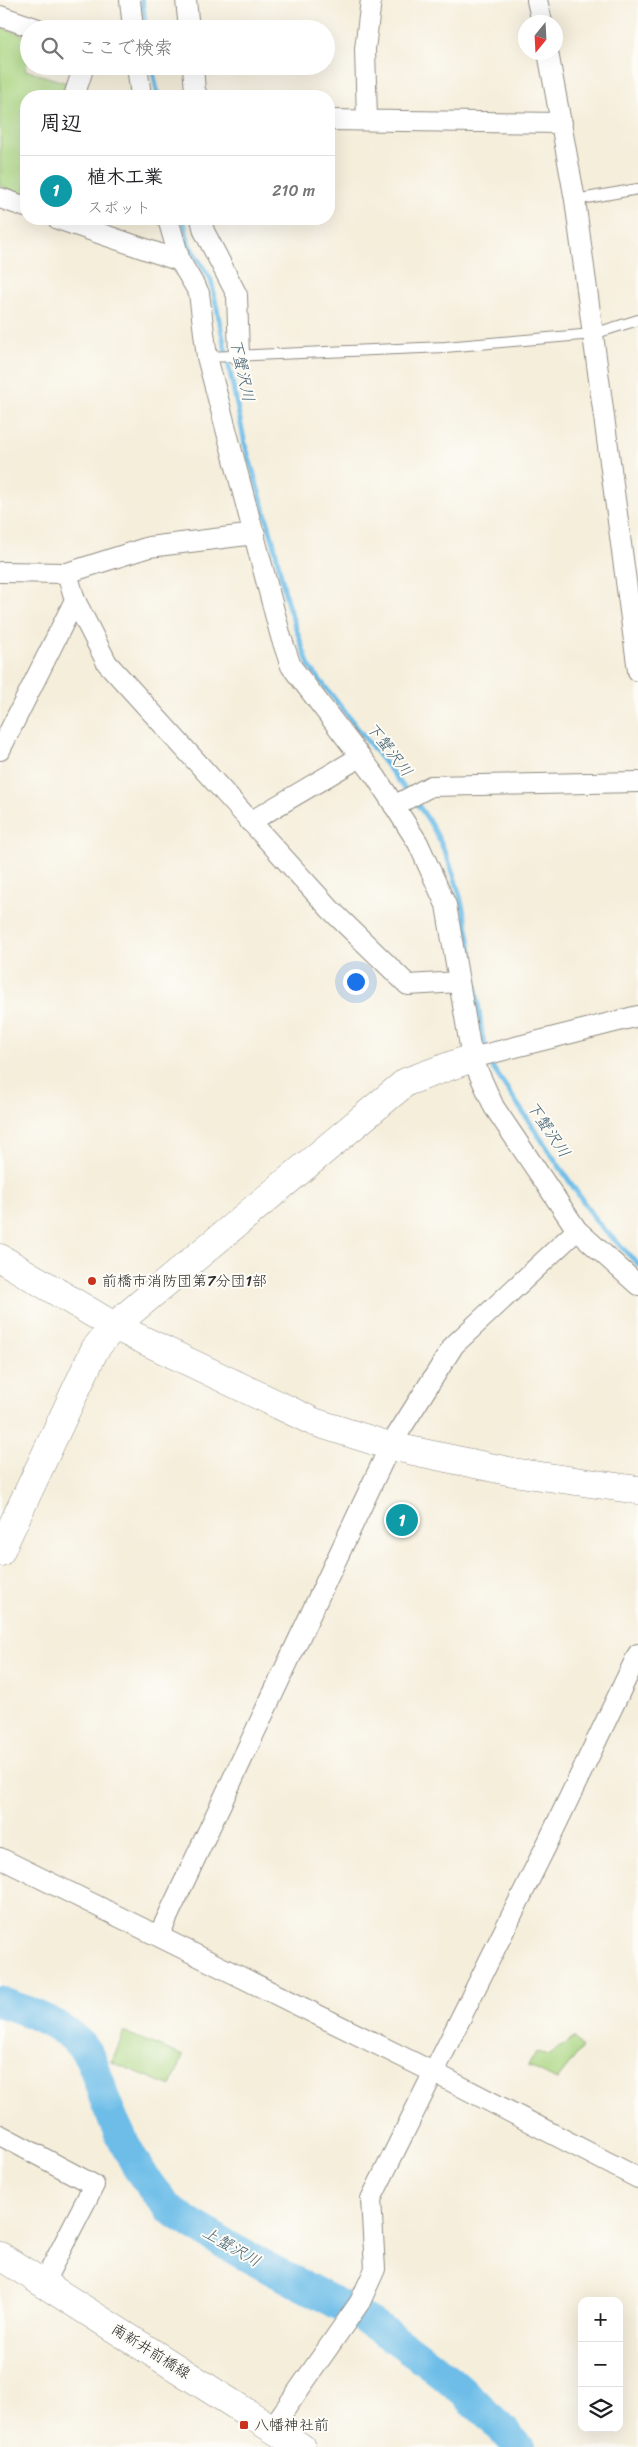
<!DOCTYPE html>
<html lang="ja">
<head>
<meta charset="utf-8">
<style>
  :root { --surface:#fff; --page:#f2f2f2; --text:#202124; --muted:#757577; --line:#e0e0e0; --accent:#2563eb }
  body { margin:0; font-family:Sriracha,"Klee One",sans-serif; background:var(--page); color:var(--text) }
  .controls { position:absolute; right:15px; bottom:15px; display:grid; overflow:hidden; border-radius:10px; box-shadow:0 5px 20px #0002 }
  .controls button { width:45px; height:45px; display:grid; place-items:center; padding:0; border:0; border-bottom:1px solid var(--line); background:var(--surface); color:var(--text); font:25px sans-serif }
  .compass { position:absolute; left:518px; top:15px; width:45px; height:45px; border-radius:50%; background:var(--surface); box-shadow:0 5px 20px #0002; rotate:198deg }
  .you { position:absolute; left:355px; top:981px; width:18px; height:18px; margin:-12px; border:4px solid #fff; border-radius:50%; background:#1a73e8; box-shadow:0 0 0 8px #1a73e833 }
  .badge { display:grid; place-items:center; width:32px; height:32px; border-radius:50%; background:var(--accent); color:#fff; font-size:16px; font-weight:700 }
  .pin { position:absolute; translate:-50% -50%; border:2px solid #fff; box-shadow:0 1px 5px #0006 }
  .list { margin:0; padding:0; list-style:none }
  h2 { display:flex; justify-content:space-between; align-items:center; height:65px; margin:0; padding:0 20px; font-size:21px }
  h2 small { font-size:16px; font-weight:400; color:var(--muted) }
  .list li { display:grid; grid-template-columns:32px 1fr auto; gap:15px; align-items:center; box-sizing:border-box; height:70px; padding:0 20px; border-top:1px solid var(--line) }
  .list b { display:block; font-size:19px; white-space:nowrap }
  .list p { margin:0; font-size:16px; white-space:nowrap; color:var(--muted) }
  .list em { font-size:16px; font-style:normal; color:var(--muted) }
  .icon { flex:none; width:28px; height:28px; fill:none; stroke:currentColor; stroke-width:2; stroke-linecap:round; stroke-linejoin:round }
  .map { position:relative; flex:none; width:638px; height:2447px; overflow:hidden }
  .search { position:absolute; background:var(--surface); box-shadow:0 5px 20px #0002; left:20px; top:20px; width:315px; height:55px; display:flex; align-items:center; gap:12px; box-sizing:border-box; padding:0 18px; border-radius:28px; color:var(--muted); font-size:19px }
  .panel { position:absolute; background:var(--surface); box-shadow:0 5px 20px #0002; left:20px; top:90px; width:315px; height:135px; border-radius:20px }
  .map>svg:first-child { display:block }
  .green { fill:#aad682; stroke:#6a8056 }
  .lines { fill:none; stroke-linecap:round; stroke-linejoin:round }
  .stream { stroke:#6dbde8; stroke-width:5 }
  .river { stroke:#6dbde8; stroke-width:31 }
  .lane-casing { stroke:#908c83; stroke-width:12 }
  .street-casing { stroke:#908c83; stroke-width:22 }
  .secondary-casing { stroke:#908c83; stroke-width:29 }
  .lane { stroke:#fff; stroke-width:10 }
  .street { stroke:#fff; stroke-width:20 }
  .secondary { stroke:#fff; stroke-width:28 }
  .poi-dot { fill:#c8321e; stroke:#fdfcf7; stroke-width:2 }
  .labels { text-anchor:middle; stroke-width:4; stroke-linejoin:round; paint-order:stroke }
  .poi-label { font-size:15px; fill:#2b2b2b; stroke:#fdfcf7; text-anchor:start }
  .street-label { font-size:15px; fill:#2b2b2b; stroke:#fdfcf7 }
  .water-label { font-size:16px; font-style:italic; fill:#425e6d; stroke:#fdfcf7 }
</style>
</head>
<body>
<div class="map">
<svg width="638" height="2447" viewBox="0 0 638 2447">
  <rect width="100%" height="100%" fill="#fdfcf7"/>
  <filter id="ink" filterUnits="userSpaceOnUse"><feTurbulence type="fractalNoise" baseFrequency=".02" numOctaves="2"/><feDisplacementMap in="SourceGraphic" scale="10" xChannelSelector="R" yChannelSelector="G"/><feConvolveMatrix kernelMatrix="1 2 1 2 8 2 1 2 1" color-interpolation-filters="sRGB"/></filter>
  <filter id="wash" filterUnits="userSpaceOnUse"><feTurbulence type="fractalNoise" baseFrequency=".0096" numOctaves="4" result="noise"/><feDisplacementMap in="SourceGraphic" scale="20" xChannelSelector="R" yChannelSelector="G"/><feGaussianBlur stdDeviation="1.12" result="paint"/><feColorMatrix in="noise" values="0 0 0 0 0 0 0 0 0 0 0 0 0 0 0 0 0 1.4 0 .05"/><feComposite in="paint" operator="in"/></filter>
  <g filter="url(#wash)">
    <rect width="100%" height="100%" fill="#f5eedb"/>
    <path class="green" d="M0,27l29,10v20l-4,13 42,13 -4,13h-37v96l-3,2 -23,-8z
      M124,2032l59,24 -12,30 -59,-24z
      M574,2037l8,11 -25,32 -29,-14 8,-14 13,3z"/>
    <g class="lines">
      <path class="stream" d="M142,0l4,29
        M152,66l6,30
        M183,219l6,26 22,35 34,164 28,96 14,62 22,64 100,128
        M414,800c53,65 57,155 68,235l5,16
        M490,1059l3,9 104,154 41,42"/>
      <path class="river" d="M0,2002c26,8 57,20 77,39 18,16 21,42 30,64 14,35 39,84 68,108 9,7 21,13 32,20 45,29 95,51 142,77 64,36 121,84 170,137"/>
    </g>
  </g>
  <g filter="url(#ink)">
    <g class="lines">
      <defs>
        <path id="lane" d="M575,200l63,-11
          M207,357l238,-10 148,-13 45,-14"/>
        <path id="street" d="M130,0l3,29
          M186,0l3,29
          M537,0l5,22
          M0,16l38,13
          M548,52l27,148 63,471
          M137,66l4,30
          M193,66l2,26 3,4
          M74,96l10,-30
          M329,120l233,3
          M367,120l-2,-71 6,-49
          M0,198l26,9
          M58,219l122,42
          M168,219l12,42 19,32 8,64 74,280 10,29 85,111 42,66 28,62 26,153 22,49 83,123 61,55
          M201,219l3,12 33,64 2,61
          M255,534l-106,13 -82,26 8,27 32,63 223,246 78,76 51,-3
          M0,572l67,1
          M0,750l75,-150
          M394,806l37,-20 207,-4
          M250,822l110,-65
          M472,1058l166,-42
          M0,1858l433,214 205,106
          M159,1935l231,-489 64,-101 123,-115
          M0,2135l94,50 -51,99
          M272,2428l88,-126 15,-33 -4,-70 175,-353 92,-192"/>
        <path id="secondary" d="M0,1258l114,68 200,96 76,24 123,26 125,18
          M0,1552l95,-203 19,-23 292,-244 66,-24
          M0,2256l301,191"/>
      </defs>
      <use href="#lane" class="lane-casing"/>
      <use href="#street" class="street-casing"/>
      <use href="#secondary" class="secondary-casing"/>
      <use href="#lane" class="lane"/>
      <use href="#street" class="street"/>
      <use href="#secondary" class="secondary"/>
    </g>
  </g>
  <g class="poi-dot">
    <circle cx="92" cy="1281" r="5"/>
    <rect x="239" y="2420" width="10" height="10" rx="2.5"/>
  </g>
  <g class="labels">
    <g class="poi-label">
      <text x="102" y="1286">前橋市消防団第7分団1部</text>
      <text x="254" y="2430">八幡神社前</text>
    </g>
    <g class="street-label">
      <text transform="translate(151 2351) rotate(32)" y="5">南新井前橋線</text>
    </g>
    <g class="water-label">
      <text transform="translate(243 370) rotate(78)" y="6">下蟹沢川</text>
      <text transform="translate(390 749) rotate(52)" y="6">下蟹沢川</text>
      <text transform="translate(549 1129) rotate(56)" y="6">下蟹沢川</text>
      <text transform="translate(232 2246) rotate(30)" y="6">上蟹沢川</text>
    </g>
  </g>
</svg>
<div class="controls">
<button>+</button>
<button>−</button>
<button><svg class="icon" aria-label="layers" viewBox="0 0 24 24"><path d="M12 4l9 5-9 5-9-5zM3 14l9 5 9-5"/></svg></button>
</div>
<svg class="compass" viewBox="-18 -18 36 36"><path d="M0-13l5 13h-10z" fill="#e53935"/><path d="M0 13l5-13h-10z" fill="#757577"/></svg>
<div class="you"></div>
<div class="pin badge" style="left:402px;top:1520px;background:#0f9aa8">1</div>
<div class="search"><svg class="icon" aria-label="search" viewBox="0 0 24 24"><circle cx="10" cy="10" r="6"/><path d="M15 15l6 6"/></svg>ここで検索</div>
<section class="panel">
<h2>周辺<small></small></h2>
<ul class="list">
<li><span class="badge" style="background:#0f9aa8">1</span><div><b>植木工業</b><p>スポット</p></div><em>210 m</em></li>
</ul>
</section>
</div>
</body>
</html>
